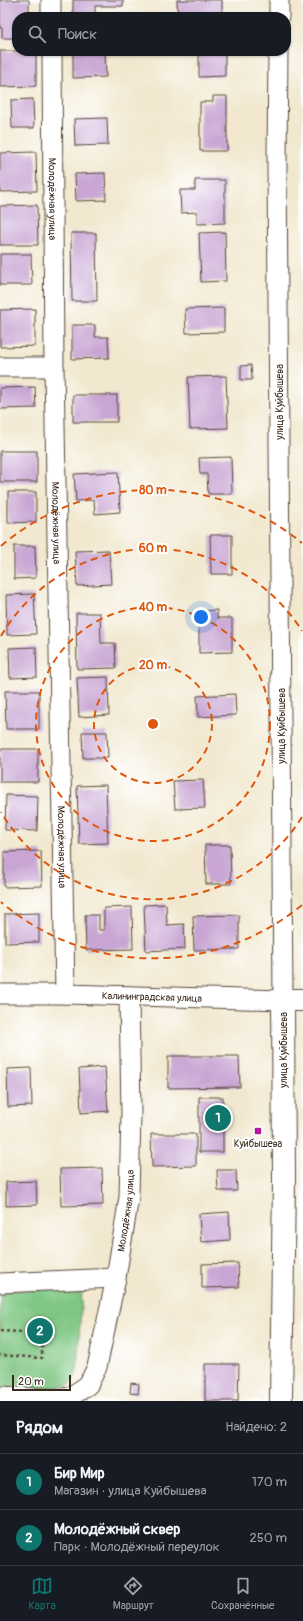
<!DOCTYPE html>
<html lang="ru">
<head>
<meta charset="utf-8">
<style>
  :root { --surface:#171b24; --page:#20242c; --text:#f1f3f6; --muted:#9ea1a6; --line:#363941; --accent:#0f766e }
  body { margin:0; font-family:Pangolin,sans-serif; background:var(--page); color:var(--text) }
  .scale { position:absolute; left:12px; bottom:10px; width:59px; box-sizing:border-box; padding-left:4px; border:2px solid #3b2a1e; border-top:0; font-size:11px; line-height:14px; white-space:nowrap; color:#3b2a1e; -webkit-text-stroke:3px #fff; paint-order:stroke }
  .you { position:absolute; left:201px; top:617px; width:14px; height:14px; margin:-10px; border:3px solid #fff; border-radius:50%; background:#1a73e8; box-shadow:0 0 0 6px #1a73e833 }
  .badge { display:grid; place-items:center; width:26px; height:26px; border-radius:50%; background:var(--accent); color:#fff; font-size:13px; font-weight:700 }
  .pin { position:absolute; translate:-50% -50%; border:2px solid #fff; box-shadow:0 1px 4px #0006 }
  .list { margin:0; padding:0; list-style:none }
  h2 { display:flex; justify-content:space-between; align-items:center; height:52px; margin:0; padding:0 16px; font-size:17px }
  h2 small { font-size:13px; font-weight:400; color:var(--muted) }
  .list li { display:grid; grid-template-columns:26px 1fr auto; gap:12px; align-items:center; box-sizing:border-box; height:56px; padding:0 16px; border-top:1px solid var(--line) }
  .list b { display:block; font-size:15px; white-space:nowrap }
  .list p { margin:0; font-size:13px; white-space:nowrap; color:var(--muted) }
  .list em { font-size:13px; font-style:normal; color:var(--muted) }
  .icon { flex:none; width:22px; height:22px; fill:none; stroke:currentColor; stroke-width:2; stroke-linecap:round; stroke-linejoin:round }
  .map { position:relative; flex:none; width:303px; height:1401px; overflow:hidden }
  .search { position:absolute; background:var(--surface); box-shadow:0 1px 3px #0004; left:12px; right:12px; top:12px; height:44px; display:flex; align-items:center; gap:10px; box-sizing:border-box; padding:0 14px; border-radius:16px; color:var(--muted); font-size:15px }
  .sheet { height:164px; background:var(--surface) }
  nav { display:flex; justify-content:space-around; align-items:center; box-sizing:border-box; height:56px; border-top:1px solid var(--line); background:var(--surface); font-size:11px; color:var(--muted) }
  nav a { display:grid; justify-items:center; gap:2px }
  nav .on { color:var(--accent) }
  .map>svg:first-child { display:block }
  .green { fill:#7ec682; stroke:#5c7850 }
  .building { fill:#c8a5d3 }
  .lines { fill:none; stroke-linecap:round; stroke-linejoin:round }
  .minor-casing { stroke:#564639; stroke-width:21 }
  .secondary-casing { stroke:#564639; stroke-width:24 }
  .path { stroke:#564639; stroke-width:2.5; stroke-dasharray:3 3; stroke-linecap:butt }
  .minor { stroke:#fff; stroke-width:19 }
  .secondary { stroke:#fff; stroke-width:22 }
  .ring { fill:none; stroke:#df570d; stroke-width:2; stroke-dasharray:7 5 }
  .poi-dot { fill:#b5179e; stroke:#fff; stroke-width:1.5 }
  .labels { text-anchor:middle; stroke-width:4; stroke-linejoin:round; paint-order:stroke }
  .street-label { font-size:10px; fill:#3b2a1e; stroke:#fff }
  .poi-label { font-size:10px; fill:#3b2a1e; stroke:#fff }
  .centre { fill:#df570d; stroke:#fff; stroke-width:2 }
  .ring-label { font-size:12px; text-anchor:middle; font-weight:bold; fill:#df570d; stroke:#fff; stroke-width:4; stroke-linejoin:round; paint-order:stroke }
</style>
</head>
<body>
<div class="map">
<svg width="303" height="1401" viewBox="0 0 303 1401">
  <rect width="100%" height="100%" fill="#fff"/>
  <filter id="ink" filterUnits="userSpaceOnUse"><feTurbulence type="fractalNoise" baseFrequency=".025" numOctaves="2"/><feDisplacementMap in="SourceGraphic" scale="8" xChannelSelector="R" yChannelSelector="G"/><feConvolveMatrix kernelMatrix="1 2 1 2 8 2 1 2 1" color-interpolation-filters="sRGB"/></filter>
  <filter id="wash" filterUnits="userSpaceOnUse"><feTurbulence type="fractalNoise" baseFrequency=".012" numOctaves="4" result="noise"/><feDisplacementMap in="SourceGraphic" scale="16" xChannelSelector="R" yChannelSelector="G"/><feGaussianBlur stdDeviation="0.9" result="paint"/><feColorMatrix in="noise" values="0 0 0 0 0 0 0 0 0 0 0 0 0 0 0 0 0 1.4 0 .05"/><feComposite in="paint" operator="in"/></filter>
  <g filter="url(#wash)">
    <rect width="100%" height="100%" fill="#f1e8cf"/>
    <path class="green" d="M80,1288l2,4 -5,79 -3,9 -7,6 -54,5 -13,-1v-99z"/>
    <g id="blocks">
      <path class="building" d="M0,0h29v17h-12v21h-15v-10h-2z
        M73,0h50v6h-28v11h-22z
        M177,0h45v17h-44z
        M0,51h36v35l-36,1z
        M73,51h32l1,26 -33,1z
        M199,51h26v25l-26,1z
        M213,96h14v55h-27v-49h13z
        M33,99l1,29h-22l-1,-28z
        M107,118l1,27 -33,1 -1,-27z
        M36,152l1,39 -37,1v-39z
        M105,173l1,27 -30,1 -1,-27z
        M195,180h30v43l-28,1v-12l-16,1 -1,-23h15z
        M37,205l1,40h-38v-39z
        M225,232l1,49 -25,1 -2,-49z
        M71,233h25l1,68h-25z
        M0,254h31l1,31h-32z
        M224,308v24l-38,1 -1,-24z
        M35,309v37l-35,1v-37z
        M72,325h23v12h13l1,21 -37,1z
        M251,365l1,15h-11v-14z
        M226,376l2,52 -38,1 -2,-52z
        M35,387l1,21 -36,1v-21z
        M73,395h44v27h-44z
        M0,451h37v31h-37z
        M231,457l1,37h-24l-1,-20h-7l-1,-16z
        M118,472l2,40 -25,2 -1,-14 -18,1 -2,-27z
        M8,492h28v30l-28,1z
        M210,535h22v39h-21z
        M14,546h21l1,32 -22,1z
        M109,550l2,34 -34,2 -2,-35z
        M34,594l2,40 -29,1 -1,-40z
        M217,610v8h15v34l-33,1v-42z
        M76,613h24l1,30h14l1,25 -39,1z
        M36,647l1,30 -27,1 -1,-30z
        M108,677l1,38 -30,2 -2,-39z
        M5,691h34v38h-33z
        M235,694l1,21 -38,2 -1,-21z
        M82,732h25l1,26h-25z
        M0,749h38v33h-38z
        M203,780l2,28 -30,1 -2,-28z
        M106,785l2,58 -29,1 -2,-58z
        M6,795l32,1 -1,35 -32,-1z
        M205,845h25l1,39h-25z
        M41,851l1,35 -38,1v-35z
        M166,904l1,21 17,-1 1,25 -39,2 -2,-46z
        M132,907l1,42 -47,1 -1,-35h14v15h5v-22z
        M39,913v29l-34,1v-29z
        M239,915v34l-45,1 -1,-34z
        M168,1056h71l1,31 -72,1z
        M105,1067l3,44 -27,2 -2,-44z
        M31,1068l1,38 -24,1 -1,-38z
        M199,1097h24v55h-24z
        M151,1134h45v32l-44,1z
        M102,1168l1,37 -42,1 -1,-37z
        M217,1170h19l1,21h-19z
        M36,1181l1,24 -31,1v-24z
        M229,1212l1,28 -29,2 -2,-28z
        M238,1263l1,24 -37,1v-24z
        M205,1364h34l-1,37h-33z
        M131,1383l8,1 -1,10 -8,-1z"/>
    </g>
  </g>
  <g filter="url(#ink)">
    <use href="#blocks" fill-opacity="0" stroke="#564639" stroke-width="1"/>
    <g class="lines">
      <defs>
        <g id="minor">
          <path d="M51,0v17"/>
          <path d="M279,17v-17"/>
          <path id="s1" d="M52,51l2,316 11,627"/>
          <path d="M0,367h54"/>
          <path id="s2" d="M0,994h65l218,6 -6,-839 1,-110"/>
          <path d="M0,1283l116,-5"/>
          <path id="s3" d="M0,1396l57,3 13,-2 18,-12 9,-18 19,-89 13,-81 2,-84 -2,-117"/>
        </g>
        <path id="secondary" d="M281,1401l3,-221 -1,-180h20"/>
      </defs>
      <use href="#minor" class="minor-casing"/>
      <use href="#secondary" class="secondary-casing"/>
      <path class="path" d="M0,1331l42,2v25l-42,-3"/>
      <use href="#minor" class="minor"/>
      <use href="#secondary" class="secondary"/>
    </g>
  </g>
  <g class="ring">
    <circle cx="153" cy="724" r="59"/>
    <circle cx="153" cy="724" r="117"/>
    <path d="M302 817A176 176 0 0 1 1 812M1 636A176 176 0 0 1 302 631"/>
    <path d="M302 905A234 234 0 0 1 1 902M1 546A234 234 0 0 1 302 543"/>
  </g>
  <rect class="poi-dot" x="254" y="1127" width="8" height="8" rx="2"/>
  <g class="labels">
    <g class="street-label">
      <text dy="4" stroke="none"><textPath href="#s1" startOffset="148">Молодёжная улица</textPath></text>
      <text transform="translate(279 402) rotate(-90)" y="4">улица Куйбышева</text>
      <text dy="4" stroke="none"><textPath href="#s1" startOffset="472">Молодёжная улица</textPath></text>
      <text transform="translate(281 726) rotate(-90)" y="4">улица Куйбышева</text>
      <text dy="4" stroke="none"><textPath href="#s1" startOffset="796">Молодёжная улица</textPath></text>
      <text dy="4" stroke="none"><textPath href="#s2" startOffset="152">Калининградская улица</textPath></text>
      <text transform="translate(283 1050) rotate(-90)" y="4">улица Куйбышева</text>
      <text dy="4" stroke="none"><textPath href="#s3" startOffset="271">Молодёжная улица</textPath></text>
    </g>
    <g class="poi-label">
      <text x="258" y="1147">Куйбышева</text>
    </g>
  </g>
  <circle cx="153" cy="724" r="6" class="centre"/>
  <g class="ring-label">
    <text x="153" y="494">80 m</text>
    <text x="153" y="552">60 m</text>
    <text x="153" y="611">40 m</text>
    <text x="153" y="669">20 m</text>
  </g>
</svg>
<div class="scale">20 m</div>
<div class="you"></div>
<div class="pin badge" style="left:218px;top:1118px">1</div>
<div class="pin badge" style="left:40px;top:1331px">2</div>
<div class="search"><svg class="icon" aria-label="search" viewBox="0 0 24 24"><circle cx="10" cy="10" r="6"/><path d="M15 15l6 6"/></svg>Поиск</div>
</div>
<section class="sheet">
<h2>Рядом<small>Найдено: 2</small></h2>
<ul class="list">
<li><span class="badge">1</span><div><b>Бир Мир</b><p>Магазин · улица Куйбышева</p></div><em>170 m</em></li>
<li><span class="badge">2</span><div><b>Молодёжный сквер</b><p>Парк · Молодёжный переулок</p></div><em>250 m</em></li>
</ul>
</section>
<nav>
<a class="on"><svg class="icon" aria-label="map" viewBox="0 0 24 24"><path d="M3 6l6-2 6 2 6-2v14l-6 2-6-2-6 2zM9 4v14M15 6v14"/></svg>Карта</a>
<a><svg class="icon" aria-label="directions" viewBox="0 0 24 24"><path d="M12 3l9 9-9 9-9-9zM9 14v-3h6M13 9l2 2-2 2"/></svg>Маршрут</a>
<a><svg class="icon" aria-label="saved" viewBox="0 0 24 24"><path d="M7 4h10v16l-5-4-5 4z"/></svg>Сохранённые</a>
</nav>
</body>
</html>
